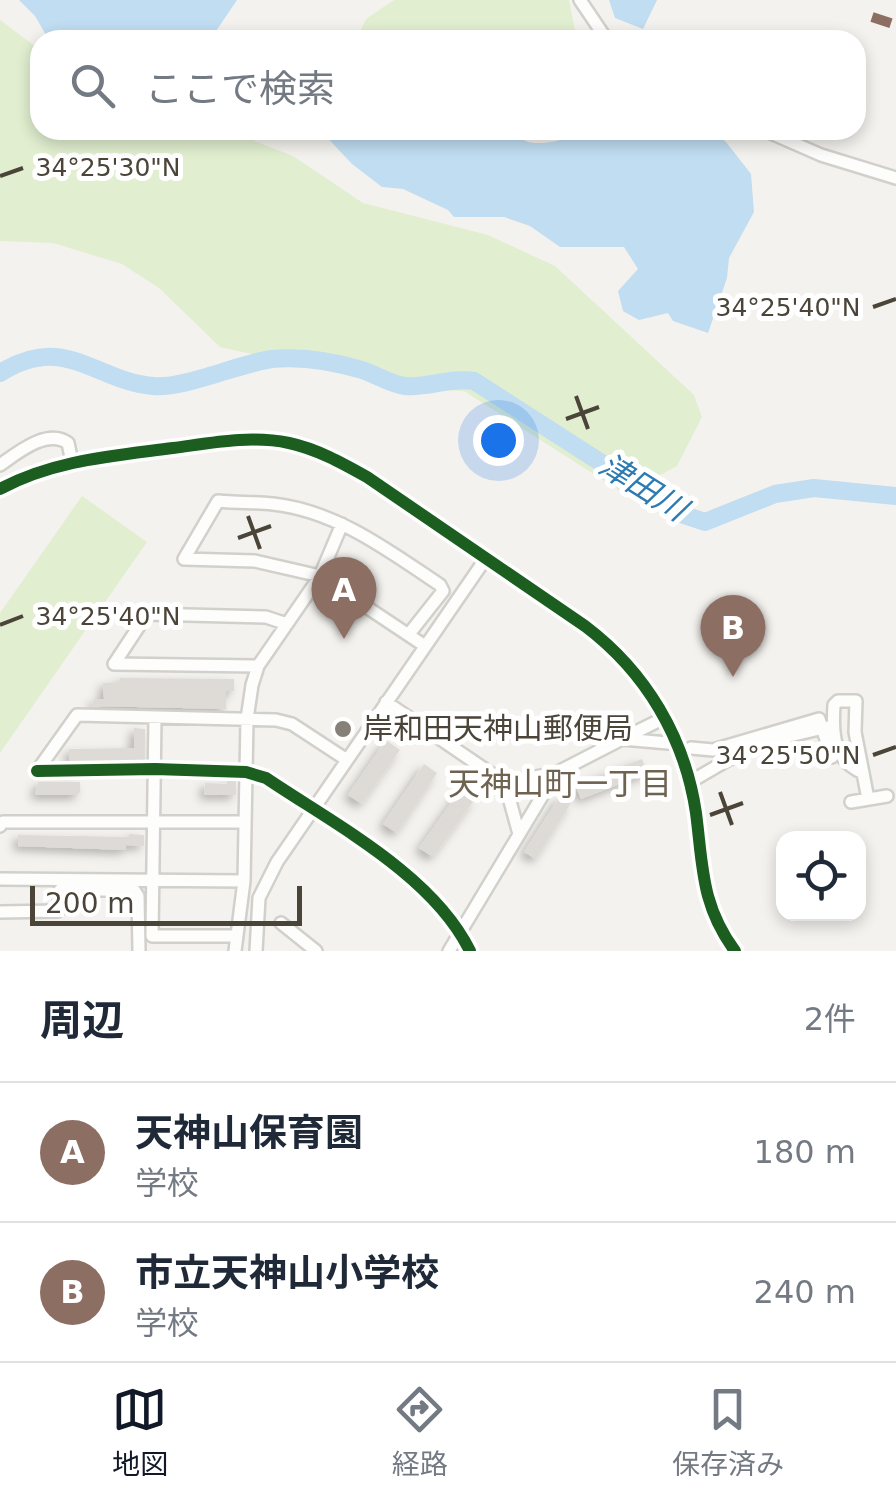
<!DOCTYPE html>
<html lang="ja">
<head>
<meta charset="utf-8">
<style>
  :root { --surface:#fff; --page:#f2f2f3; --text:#1f2937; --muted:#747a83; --line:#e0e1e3; --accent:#111827 }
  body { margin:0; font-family:"DejaVu Sans","Noto Sans JP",sans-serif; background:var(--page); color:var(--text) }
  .controls { position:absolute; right:30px; bottom:30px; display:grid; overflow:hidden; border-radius:20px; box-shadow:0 5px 15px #0003 }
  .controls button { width:90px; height:90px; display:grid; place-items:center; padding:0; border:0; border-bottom:2px solid var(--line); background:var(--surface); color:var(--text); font:50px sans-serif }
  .scale { position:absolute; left:30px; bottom:25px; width:272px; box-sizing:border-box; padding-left:10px; border:5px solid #4b4439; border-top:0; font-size:28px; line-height:35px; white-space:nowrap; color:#4b4439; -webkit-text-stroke:8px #fff; paint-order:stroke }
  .you { position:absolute; left:498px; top:440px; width:35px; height:35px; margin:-25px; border:8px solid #fff; border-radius:50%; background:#1a73e8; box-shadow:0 0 0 15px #1a73e833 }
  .badge { display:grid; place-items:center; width:65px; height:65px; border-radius:50%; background:var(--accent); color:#fff; font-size:32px; font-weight:700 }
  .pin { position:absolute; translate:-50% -82px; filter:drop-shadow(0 2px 5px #0008) }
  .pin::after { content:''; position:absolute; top:52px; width:35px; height:30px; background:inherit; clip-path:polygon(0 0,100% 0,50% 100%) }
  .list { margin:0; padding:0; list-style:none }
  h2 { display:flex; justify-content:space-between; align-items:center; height:130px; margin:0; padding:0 40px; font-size:42px }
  h2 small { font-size:32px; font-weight:400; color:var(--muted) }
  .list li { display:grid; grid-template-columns:65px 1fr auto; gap:30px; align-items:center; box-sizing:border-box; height:140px; padding:0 40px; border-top:2px solid var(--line) }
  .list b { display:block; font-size:38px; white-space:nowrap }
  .list p { margin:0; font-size:32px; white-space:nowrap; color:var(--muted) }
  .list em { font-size:32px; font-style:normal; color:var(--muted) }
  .icon { flex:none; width:55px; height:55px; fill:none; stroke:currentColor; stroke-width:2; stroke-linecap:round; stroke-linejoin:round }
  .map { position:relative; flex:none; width:896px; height:951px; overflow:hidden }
  .search { position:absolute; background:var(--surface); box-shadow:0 5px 15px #0003; left:30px; right:30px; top:30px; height:110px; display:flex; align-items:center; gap:25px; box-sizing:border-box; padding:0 35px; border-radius:30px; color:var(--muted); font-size:38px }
  .sheet { height:410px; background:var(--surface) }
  nav { display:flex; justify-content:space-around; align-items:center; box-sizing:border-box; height:140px; border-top:2px solid var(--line); background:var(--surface); font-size:28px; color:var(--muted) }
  nav a { display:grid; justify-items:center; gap:5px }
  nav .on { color:var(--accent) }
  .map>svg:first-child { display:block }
  .green { fill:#e1eecf }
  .water { fill:#c0ddf1 }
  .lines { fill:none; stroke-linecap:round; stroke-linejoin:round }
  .river { stroke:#c0ddf1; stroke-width:18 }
  .building { fill:#dedbd6; filter:url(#shadow) }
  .minor-casing { stroke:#d2d0cb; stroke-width:16 }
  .minor { stroke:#fdfdfc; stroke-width:11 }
  .quiet { stroke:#8d6e63; stroke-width:10; stroke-dasharray:20 10; stroke-linecap:butt }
  .cycleway-casing { stroke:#fff; stroke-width:19 }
  .cycleway { stroke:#1b5e20; stroke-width:12 }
  .ticks { fill:none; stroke:#4b4439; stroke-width:4 }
  .poi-dot { fill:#868178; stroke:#fff; stroke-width:4 }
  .labels { text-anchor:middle; stroke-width:10; stroke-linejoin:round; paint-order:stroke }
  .poi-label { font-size:30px; fill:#4b4439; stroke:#fff; text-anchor:start }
  .water-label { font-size:32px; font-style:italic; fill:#2e7ab2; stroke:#fff }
  .neighbourhood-label { font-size:32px; fill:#6e6250; stroke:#fff }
  .ticks-label { font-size:25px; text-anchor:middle; fill:#4b4439; stroke:#fff; stroke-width:10; stroke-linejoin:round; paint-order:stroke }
</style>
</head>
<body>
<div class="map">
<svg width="896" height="951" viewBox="0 0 896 951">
  <defs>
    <filter id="shadow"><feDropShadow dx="-4.5" dy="4.5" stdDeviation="5" flood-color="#0004"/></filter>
  </defs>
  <rect width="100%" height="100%" fill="#f4f2ee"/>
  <path class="green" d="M394,0h175l8,40h-221l10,-21z
    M0,20l40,30v80h187l66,26 70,47 125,32 67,31 139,129 8,22 -25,49 -52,28 -161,-103 -59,-3 -185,-41 -61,-59 -37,-24 -69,-21 -53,-2z
    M82,496l65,46 -147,211v-140z"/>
  <path class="water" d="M19,0h218l-27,40h-161l-14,-24z
    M609,0h48l-14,29 -28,-11z
    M320,130h192c5,4 8,9 14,11 12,6 47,-2 57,-11h59l4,8 65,-8 15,12 25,32 3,38 -25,46 -2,20 -19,55 -35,-12 -5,-8 -29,7 -16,-9 -5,-20 20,-22 -14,-22h-64l-30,-21 -26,-9h-50l-6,-7 -45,-21 -21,-2 -30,-23z"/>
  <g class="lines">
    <path class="river" d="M0,373c66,-41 94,8 153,13 31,3 84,-22 119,-27 31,-3 60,2 90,11 15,5 28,14 43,16 24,2 45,-9 69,-5l207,133 24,8 70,-28 39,-6 82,8"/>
  </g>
  <path class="building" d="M120,678l114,1v12h-8v18l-135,-3 3,-7h10l-1,-16 17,-1z
    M134,728l11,1v31l-76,1v-12l65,-1z
    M386,740l14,10 -38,54 -14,-9z
    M642,759l6,14 -67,26 -6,-15z
    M424,764l13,9 -40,60 -14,-9z
    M227,781h9v14h-32l1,-12 22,1z
    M38,782h42v10l-3,3h-42z
    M461,789l14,10 -42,58 -14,-9z
    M560,796l11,7 -35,56 -12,-7z
    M129,834l15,1v11l-18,-1v5l-108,-4v-11l110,2z"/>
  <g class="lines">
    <defs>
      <path id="minor" d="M580,0l27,40
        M764,130l57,25 75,23
        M0,465c17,-12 47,-37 68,-22l4,19
        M0,489c54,-29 113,-33 173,-41 38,-5 77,-13 116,-5 28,6 53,20 78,34l218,149c61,46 100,112 111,187 7,54 5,92 39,138
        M409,634l34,-43 -3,-6c-51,-34 -103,-74 -167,-81 -18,-2 -36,-1 -55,-3l-34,58 71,2 65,15 105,70
        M114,664l33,-50 119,3 21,7
        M114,664l144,2
        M386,702l119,81 51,-10 66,-34 46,4
        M155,717l-3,219h84
        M622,739l42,-21
        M691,748l22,2 106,-31 13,38
        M37,771l118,-2 91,3 20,6c68,46 167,97 204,173
        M37,771l40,-56 199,5 16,4 55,36
        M863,773c-30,-13 -31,-39 -29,-68l4,-4h18l-1,31 13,67
        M690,782l65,-38 73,-17
        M505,783l14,51
        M851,802l36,-6
        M0,826l3,-4h242
        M0,879l244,2
        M0,912l58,-1 2,-21h74l4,6 1,55
        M281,923l35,28
        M235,951l9,-70 3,-162 5,-34 6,-19 62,-90 22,-52
        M256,951l3,-53 18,-36 209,-304
        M449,951l107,-178"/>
    </defs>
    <use href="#minor" class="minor-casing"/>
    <use href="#minor" class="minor"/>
    <path class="quiet" d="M872,17l24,8"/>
    <defs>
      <path id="cycleway" d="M0,489c54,-29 113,-33 173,-41 38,-5 77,-13 116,-5 28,6 53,20 78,34l218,149c61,46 100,112 111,187 7,54 5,92 39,138
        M37,771l118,-2 91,3 20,6c68,46 167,97 204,173"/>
    </defs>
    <use href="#cycleway" class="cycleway-casing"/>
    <use href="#cycleway" class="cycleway"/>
  </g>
  <path class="ticks" d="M0,176l23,-8M873,307l23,-8M576,396l12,33M566,419l33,-12M248,516l12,33M238,538l33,-12M0,625l23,-9M873,755l23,-8M720,792l12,33M710,815l33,-12"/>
  <circle class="poi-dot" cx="343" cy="729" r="10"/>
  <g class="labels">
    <g class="poi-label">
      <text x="363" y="739">岸和田天神山郵便局</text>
    </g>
    <g class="water-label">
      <text transform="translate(643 487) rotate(32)" y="11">津田川</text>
    </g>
    <g class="neighbourhood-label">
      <text x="560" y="795">天神山町一丁目</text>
    </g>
  </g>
  <g class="ticks-label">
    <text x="108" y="176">34°25'30"N</text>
    <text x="788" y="316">34°25'40"N</text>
    <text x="108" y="625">34°25'40"N</text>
    <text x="788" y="764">34°25'50"N</text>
  </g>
</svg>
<div class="controls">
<button><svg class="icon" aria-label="locate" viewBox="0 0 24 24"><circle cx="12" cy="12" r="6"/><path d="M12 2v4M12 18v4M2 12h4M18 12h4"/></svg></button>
</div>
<div class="scale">200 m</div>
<div class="you"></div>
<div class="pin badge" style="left:344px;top:639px;background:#8d6e63">A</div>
<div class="pin badge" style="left:733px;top:677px;background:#8d6e63">B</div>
<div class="search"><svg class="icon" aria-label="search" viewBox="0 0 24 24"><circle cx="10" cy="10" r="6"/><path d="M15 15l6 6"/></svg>ここで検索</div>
</div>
<section class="sheet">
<h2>周辺<small>2件</small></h2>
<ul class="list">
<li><span class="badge" style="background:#8d6e63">A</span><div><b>天神山保育園</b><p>学校</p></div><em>180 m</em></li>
<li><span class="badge" style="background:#8d6e63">B</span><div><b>市立天神山小学校</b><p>学校</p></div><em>240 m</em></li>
</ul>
</section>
<nav>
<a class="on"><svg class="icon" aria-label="map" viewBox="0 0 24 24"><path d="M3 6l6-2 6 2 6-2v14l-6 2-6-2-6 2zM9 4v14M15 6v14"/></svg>地図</a>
<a><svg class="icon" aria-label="directions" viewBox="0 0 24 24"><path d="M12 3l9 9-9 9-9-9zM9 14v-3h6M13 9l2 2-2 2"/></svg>経路</a>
<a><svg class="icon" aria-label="saved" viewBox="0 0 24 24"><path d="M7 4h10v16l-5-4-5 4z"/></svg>保存済み</a>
</nav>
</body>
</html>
